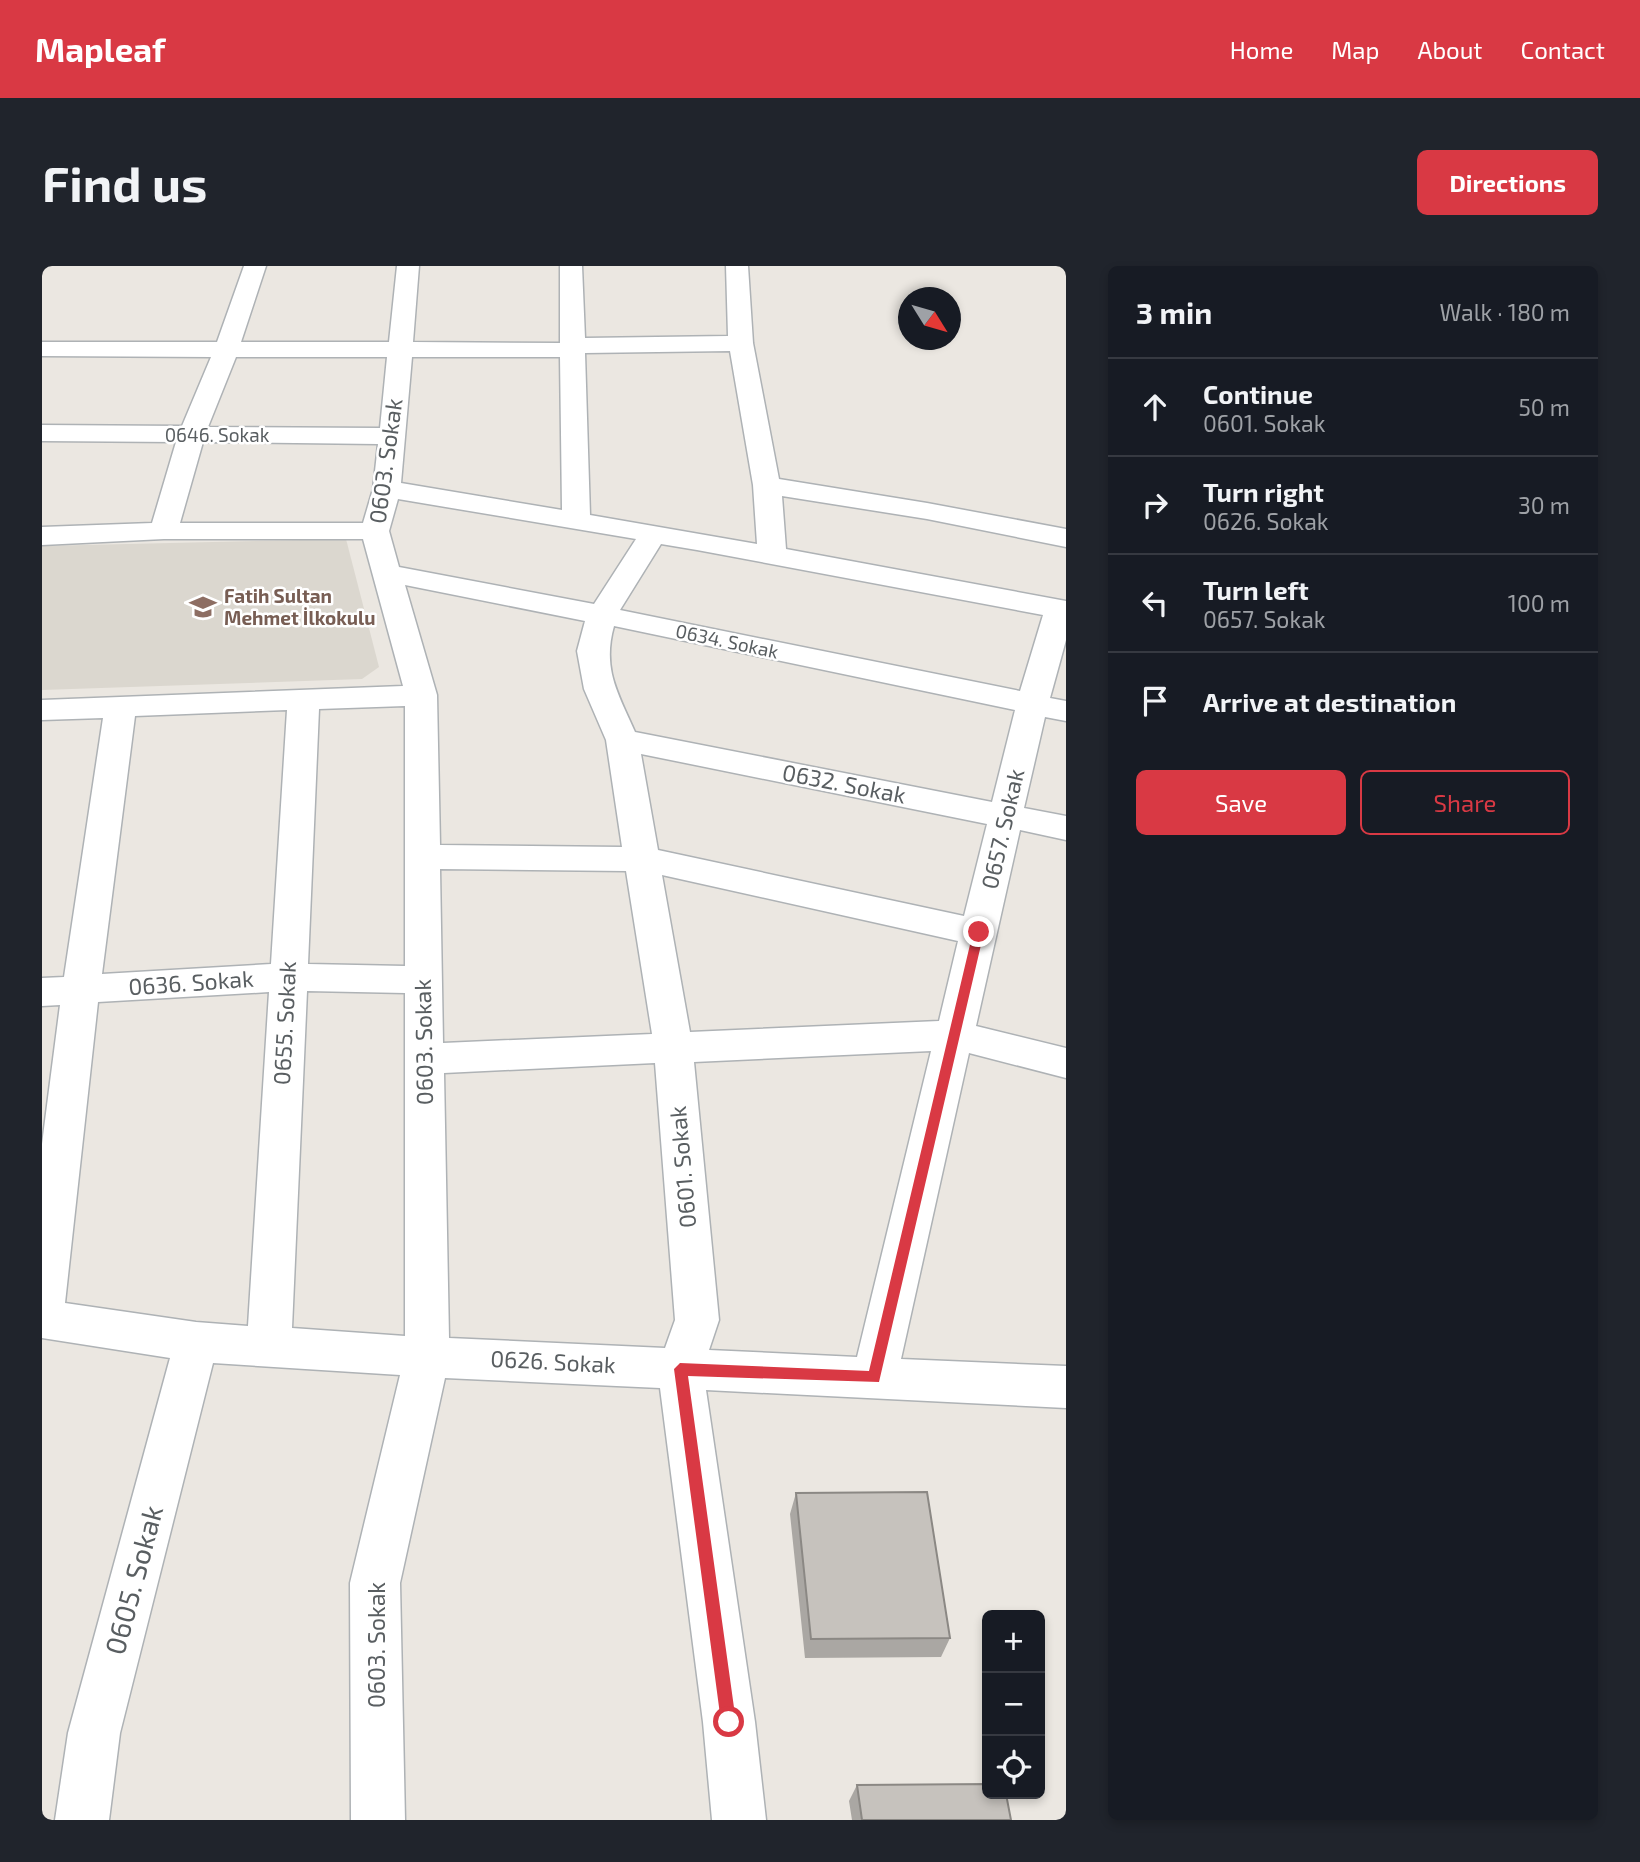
<!DOCTYPE html>
<html lang="en">
<head>
<meta charset="utf-8">
<style>
  :root { --surface:#171b24; --page:#20242c; --text:#f1f3f6; --muted:#9ea1a6; --line:#363941; --accent:#d93944 }
  body { margin:0; font-family:"Exo 2",sans-serif; background:var(--page); color:var(--text) }
  .controls { position:absolute; right:21px; bottom:21px; display:grid; overflow:hidden; border-radius:10px; box-shadow:0 4px 10px #0003 }
  .controls button { width:63px; height:63px; display:grid; place-items:center; padding:0; border:0; border-bottom:2px solid var(--line); background:var(--surface); color:var(--text); font:35px sans-serif }
  .compass { position:absolute; left:856px; top:21px; width:63px; height:63px; border-radius:50%; background:var(--surface); box-shadow:0 4px 10px #0003; rotate:127deg }
  .stop { position:absolute; width:21px; height:21px; margin:-16px; border:5px solid #d93944; border-radius:50%; background:#fff }
  .stop.end { background:#d93944; border-color:#fff; box-shadow:0 2px 7px #0008 }
  .list { margin:0; padding:0; list-style:none }
  h2 { display:flex; justify-content:space-between; align-items:center; height:91px; margin:0; padding:0 28px; font-size:30px }
  h2 small { font-size:23px; font-weight:400; color:var(--muted) }
  .list li { display:grid; grid-template-columns:46px 1fr auto; gap:21px; align-items:center; box-sizing:border-box; height:98px; padding:0 28px; border-top:2px solid var(--line) }
  .list b { display:block; font-size:26px; white-space:nowrap }
  .list p { margin:0; font-size:23px; white-space:nowrap; color:var(--muted) }
  .list em { font-size:23px; font-style:normal; color:var(--muted) }
  .actions { display:flex; gap:14px; padding:21px 28px }
  .actions a { flex:1; padding:16px 0; border:2px solid var(--accent); border-radius:10px; text-align:center; font-size:24px; color:var(--accent) }
  .actions .main { background:var(--accent); color:#fff }
  .icon { flex:none; width:38px; height:38px; fill:none; stroke:currentColor; stroke-width:2; stroke-linecap:round; stroke-linejoin:round }
  .map { position:relative; flex:none; width:1024px; height:1554px; overflow:hidden; border-radius:10px }
  header { display:flex; align-items:center; gap:42px; box-sizing:border-box; height:98px; padding:0 35px; background:var(--accent); color:#fff }
  header strong { font-size:33px }
  nav { display:flex; gap:38px; margin-inline-start:auto; font-size:24px }
  .intro { display:flex; align-items:center; justify-content:space-between; box-sizing:border-box; height:168px; padding:0 42px }
  h1 { margin:0; font-size:49px }
  .button { padding:18px 32px; border-radius:10px; background:var(--accent); color:#fff; font-size:24px; font-weight:700 }
  main { display:flex; gap:42px; padding:0 42px }
  aside { flex:1; background:var(--surface); border-radius:10px; box-shadow:0 4px 10px #0003 }
  .map>svg:first-child { display:block }
  .education { fill:#dbd7cf }
  .lines { fill:none; stroke-linecap:round; stroke-linejoin:round }
  .minor-casing { stroke:#aeb2b5; stroke-width:3 }
  .minor { fill:#fff; fill-rule:evenodd }
  .wall { fill:#aaa7a3 }
  .building { fill:#c6c2bd; stroke:#8b8884; stroke-width:2 }
  .route { fill:#d93944 }
  .labels { text-anchor:middle; stroke-width:5; stroke-linejoin:round; paint-order:stroke }
  .far-street-label { font-size:19px; fill:#595e61; stroke:#fff }
  .far-education-label { font-size:19px; font-weight:bold; fill:#785e54; stroke:#fff; text-anchor:start }
  .street-label { font-size:23px; fill:#595e61; stroke:#fff }
  .near-street-label { font-size:28px; fill:#595e61; stroke:#fff }
</style>
</head>
<body>
<header>
<strong>Mapleaf</strong>
<nav><a>Home</a><a>Map</a><a>About</a><a>Contact</a></nav>
</header>
<div class="intro"><h1>Find us</h1><a class="button">Directions</a></div>
<main>
<div class="map">
<svg width="1024" height="1554" viewBox="0 0 1024 1554">
  <rect width="100%" height="100%" fill="#ebe7e1"/>
  <path class="education" d="M304,273l33,128 -17,12 -320,11v-144z"/>
  <g class="lines">
    <defs>
      <path id="minor" d="M202,0h22l-25,76h148l8,-76h22l-6,76 147,1v-77h22l3,72 143,-2 -2,-70h22l5,77 26,136 148,24 139,26v18l-139,-28 -145,-23 4,53 280,52v39l-16,58 16,3v20l-21,-4 -21,91 42,8v24l-46,-10 -44,196 90,22v30l-97,-25 -68,306 165,7v42l-360,-18 49,332 11,98h-54l-9,-98 -43,-334 -215,-10 -45,205 5,237h-54l-1,-237 50,-208 -187,-12 -93,370 -11,87h-54l13,-87 102,-375 -128,-20v-194l18,-139 -18,1v-28l22,-1 39,-259 -61,2v-20l361,-14 -40,-147h-199l-122,6v-18l110,-4 24,-81 -134,-1v-16l140,1 29,-69 -169,-1v-14h175zM688,85l23,134 4,59 -167,-29 -5,-162zM194,91h151l-7,71 -172,-1zM370,91h148l2,153 -161,-27zM161,176l175,2 -5,45 -10,34h-183zM356,233l238,40 -42,65 -195,-37 -10,-36zM619,278l36,6 346,65 -23,76 -400,-81zM363,319l180,36 -8,30 7,38 22,51 16,107 -182,-2 -3,-150zM572,360l401,84 -23,92 -357,-70c-17,-39 -33,-63 -21,-106zM363,440v260l-97,-2 11,-255zM245,444l-16,254 -169,10 33,-258zM599,488l346,70 -23,92 -306,-66zM398,603l186,2 26,163 -209,9zM620,609l296,66 -19,80 -249,11zM265,725l98,2v343l-113,-8zM227,726l-21,334 -52,-4 -131,-19 33,-301zM889,785l-74,306 -148,-7 10,-30 -25,-258zM613,797l20,257 -10,28 -216,-10 -5,-265z"/>
    </defs>
    <use href="#minor" class="minor-casing"/>
    <use href="#minor" class="minor"/>
  </g>
  <path class="wall" d="M754,1227l154,145 -9,19 -136,1 -15,-144z
    M815,1519l154,35h-159l-3,-19z"/>
  <path class="building" d="M885,1226l23,146 -139,1 -15,-146z
    M945,1518v10h19l5,26h-149l-5,-35z"/>
  <path class="route" d="M937,662l5,4 -105,450 -191,-6 48,346 -2,5 -5,2 -6,-2 -2,-5 -47,-353 6,-6 189,8 104,-439z"/>
  <defs>
    <symbol id="school-bare" viewBox="-9 -9 18 18"><path d="M0-5L7-2L0 1L-7-2ZM-4 1L0 2.5L4 1V4Q0 6-4 4Z" fill="#8d6e63" stroke="#fff" stroke-width="2.5" paint-order="stroke"/></symbol>
  </defs>
  <g fill-rule="evenodd">
    <use href="#school-bare" x="142" y="322" width="38" height="38"/>
  </g>
  <g class="labels">
    <g class="far-street-label">
      <text x="175" y="176">0646. Sokak</text>
      <text transform="translate(685 375) rotate(12)" y="7">0634. Sokak</text>
    </g>
    <g class="far-education-label">
      <text x="182" y="337">Fatih Sultan<tspan x="182" dy="22">Mehmet İlkokulu</tspan></text>
    </g>
    <g class="street-label">
      <text transform="translate(344 195) rotate(-82)" y="8">0603. Sokak</text>
      <text transform="translate(802 518) rotate(11)" y="8">0632. Sokak</text>
      <text transform="translate(961 563) rotate(-77)" y="8">0657. Sokak</text>
      <text transform="translate(149 717) rotate(-4)" y="8">0636. Sokak</text>
      <text transform="translate(243 757) rotate(-87)" y="8">0655. Sokak</text>
      <text transform="translate(382 776) rotate(-91)" y="8">0603. Sokak</text>
      <text transform="translate(641 901) rotate(-95)" y="8">0601. Sokak</text>
      <text transform="translate(511 1096) rotate(3)" y="8">0626. Sokak</text>
      <text transform="translate(335 1379) rotate(-90)" y="8">0603. Sokak</text>
    </g>
    <g class="near-street-label">
      <text transform="translate(92 1314) rotate(-75)" y="10">0605. Sokak</text>
    </g>
  </g>
</svg>
<div class="controls">
<button>+</button>
<button>−</button>
<button><svg class="icon" aria-label="locate" viewBox="0 0 24 24"><circle cx="12" cy="12" r="6"/><path d="M12 2v4M12 18v4M2 12h4M18 12h4"/></svg></button>
</div>
<svg class="compass" viewBox="-18 -18 36 36"><path d="M0-13l5 13h-10z" fill="#e53935"/><path d="M0 13l5-13h-10z" fill="#9ea1a6"/></svg>
<div class="stop" style="left:687px;top:1456px"></div>
<div class="stop end" style="left:937px;top:666px"></div>
</div>
<aside>
<h2>3 min<small>Walk · 180 m</small></h2>
<ul class="list">
<li><svg class="icon" aria-label="ahead" viewBox="0 0 24 24"><path d="M12 20V5M6 11l6-6 6 6"/></svg><div><b>Continue</b><p>0601. Sokak</p></div><em>50 m</em></li>
<li><svg class="icon" aria-label="right" viewBox="0 0 24 24"><path d="M7 20v-9h11M14 6l5 5-5 5"/></svg><div><b>Turn right</b><p>0626. Sokak</p></div><em>30 m</em></li>
<li><svg class="icon" aria-label="left" viewBox="0 0 24 24"><path d="M17 20v-9H6M10 6l-5 5 5 5"/></svg><div><b>Turn left</b><p>0657. Sokak</p></div><em>100 m</em></li>
<li><svg class="icon" aria-label="arrive" viewBox="0 0 24 24"><path d="M6 21V4h12l-3 4 3 4H6"/></svg><div><b>Arrive at destination</b></div></li>
</ul>
<div class="actions"><a class="main">Save</a><a>Share</a></div>
</aside>
</main>
</body>
</html>
